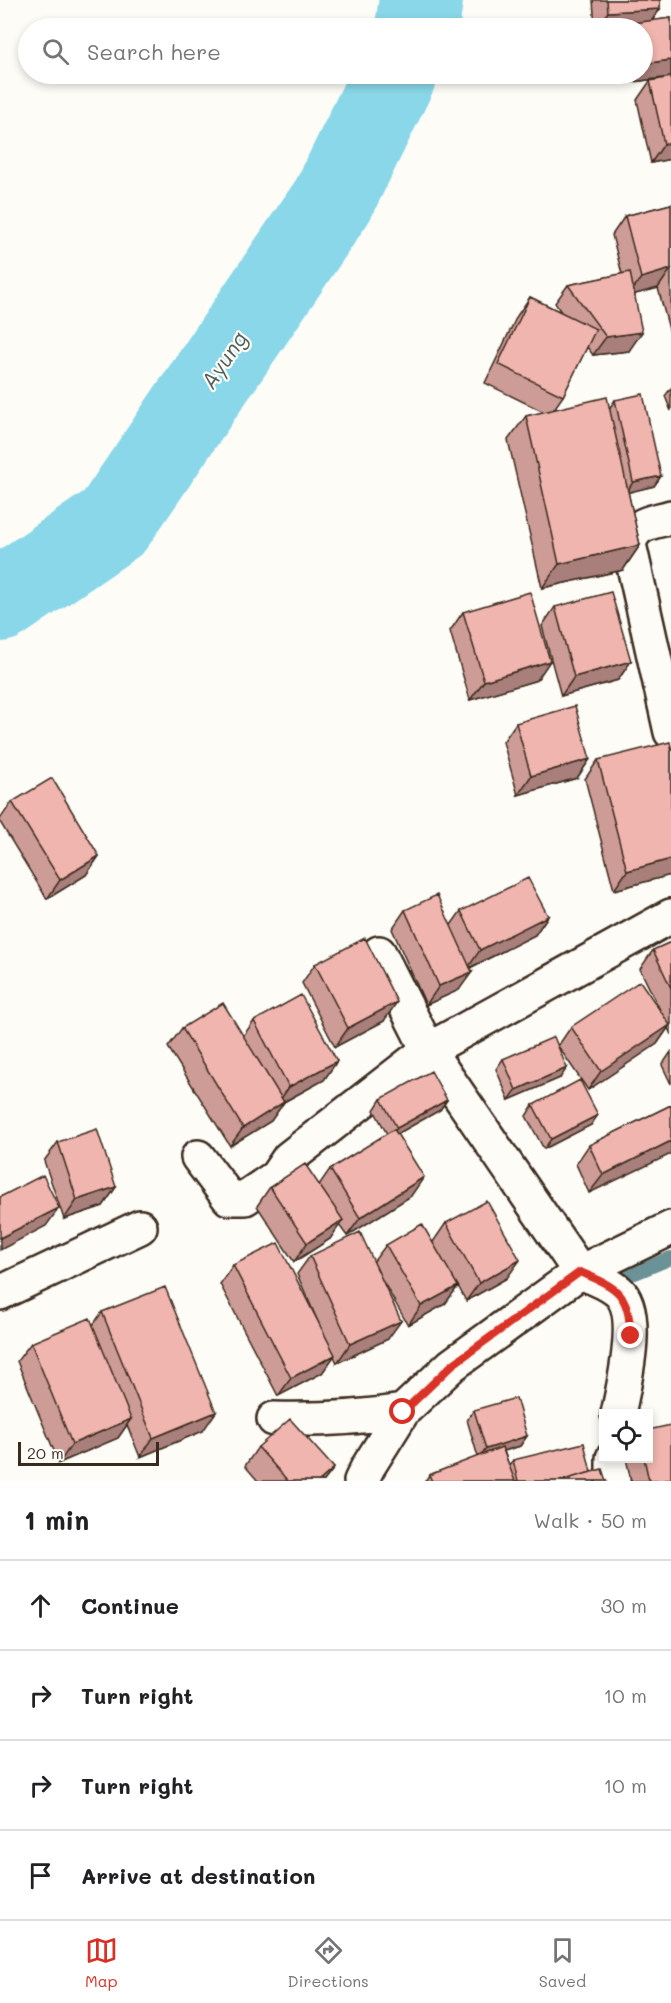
<!DOCTYPE html>
<html lang="en">
<head>
<meta charset="utf-8">
<style>
  :root { --surface:#fff; --page:#f2f2f2; --text:#202124; --muted:#757577; --line:#e0e0e0; --accent:#d93025 }
  body { margin:0; font-family:Mali,sans-serif; background:var(--page); color:var(--text) }
  .controls { position:absolute; right:18px; bottom:18px; display:grid; overflow:hidden; border-radius:0px; box-shadow:0 3px 9px #0003 }
  .controls button { width:54px; height:54px; display:grid; place-items:center; padding:0; border:0; border-bottom:2px solid var(--line); background:var(--surface); color:var(--text); font:30px sans-serif }
  .scale { position:absolute; left:18px; bottom:15px; width:141px; box-sizing:border-box; padding-left:6px; border:3px solid #3b2a1e; border-top:0; font-size:16px; line-height:21px; white-space:nowrap; color:#3b2a1e; -webkit-text-stroke:4px #fdfcf7; paint-order:stroke }
  .stop { position:absolute; width:18px; height:18px; margin:-14px; border:4px solid #d93025; border-radius:50%; background:#fff }
  .stop.end { background:#d93025; border-color:#fff; box-shadow:0 2px 6px #0008 }
  .list { margin:0; padding:0; list-style:none }
  h2 { display:flex; justify-content:space-between; align-items:center; height:78px; margin:0; padding:0 24px; font-size:26px }
  h2 small { font-size:20px; font-weight:400; color:var(--muted) }
  .list li { display:grid; grid-template-columns:39px 1fr auto; gap:18px; align-items:center; box-sizing:border-box; height:90px; padding:0 24px; border-top:2px solid var(--line) }
  .list b { display:block; font-size:22px; white-space:nowrap }
  .list em { font-size:20px; font-style:normal; color:var(--muted) }
  .icon { flex:none; width:33px; height:33px; fill:none; stroke:currentColor; stroke-width:2; stroke-linecap:round; stroke-linejoin:round }
  .map { position:relative; flex:none; width:671px; height:1481px; overflow:hidden }
  .search { position:absolute; background:var(--surface); box-shadow:0 3px 9px #0003; left:18px; right:18px; top:18px; height:66px; display:flex; align-items:center; gap:15px; box-sizing:border-box; padding:0 21px; border-radius:33px; color:var(--muted); font-size:22px }
  .sheet { height:438px; background:var(--surface) }
  nav { display:flex; justify-content:space-around; align-items:center; box-sizing:border-box; height:84px; border-top:2px solid var(--line); background:var(--surface); font-size:16px; color:var(--muted) }
  nav a { display:grid; justify-items:center; gap:3px }
  nav .on { color:var(--accent) }
  .map>svg:first-child { display:block }
  .lines { fill:none; stroke-linecap:round; stroke-linejoin:round }
  .stream { stroke:#6a9297; stroke-width:14 }
  .river { stroke:#89d7e8; stroke-width:84 }
  .minor-casing { stroke:#3b2a1e; stroke-width:38 }
  .minor { stroke:#fdfcf7; stroke-width:33 }
  .wall { fill:#ce9c96; stroke:#3b2a1e; stroke-width:1.5 }
  .shaded-wall { fill:#a87f7a; stroke:#3b2a1e; stroke-width:1.5 }
  .building { fill:#f0b5ae; stroke:#3b2a1e; stroke-width:1.5 }
  .route { stroke:#d93025; stroke-width:8 }
  .labels { text-anchor:middle; stroke-width:4.5; stroke-linejoin:round; paint-order:stroke }
  .water-label { font-size:22px; font-style:italic; fill:#525e5b; stroke:#fdfcf7 }
</style>
</head>
<body>
<div class="map">
<svg width="671" height="1481" viewBox="0 0 671 1481">
  <rect width="100%" height="100%" fill="#fdfcf7"/>
  <filter id="ink" filterUnits="userSpaceOnUse"><feTurbulence type="fractalNoise" baseFrequency=".0167" numOctaves="2"/><feDisplacementMap in="SourceGraphic" scale="12" xChannelSelector="R" yChannelSelector="G"/><feConvolveMatrix kernelMatrix="1 2 1 2 8 2 1 2 1" color-interpolation-filters="sRGB"/></filter>
  <g filter="url(#ink)">
    <g class="lines">
      <path class="stream" d="M609,1279l26,-6 36,-15"/>
      <path class="river" d="M417,28l4,-28
        M0,600l114,-78 219,-322 62,-126"/>
      <defs>
        <path id="minor" d="M671,517c-20,6 -36,5 -42,27l42,188
          M379,953l49,97 152,222c13,5 27,10 38,19 24,21 6,94 0,123
          M198,1157l31,41h16l31,-21 13,-19 139,-108 243,-134
          M0,1293l140,-66
          M274,1419c44,1 86,-1 129,-8
          M613,1458v23
          M361,1481l7,-14 35,-56 49,-46 128,-93 91,-44"/>
      </defs>
      <use href="#minor" class="minor-casing"/>
      <use href="#minor" class="minor"/>
    </g>
    <path class="wall" d="M593,0h67v9l-8,12 19,-3v59l-46,6 -1,-9h18v-46h-47z
      M650,81l21,78 -20,4 -14,-63z
      M671,204v133l-13,-49 -23,6 -6,57 -36,4 -6,-8 -24,49 -9,13h55l6,-9 46,76 -7,10 -26,6 12,53 -17,25 -81,18 -34,-148 18,-24 18,-4 -59,-29 32,-67 13,-19 31,15 -6,-9 13,-18 54,-11 -10,-39 13,-19z
      M671,388v23l-6,-15z
      M555,607l76,54 -13,19 -57,16 -19,-70z
      M463,612l74,68 -67,20 -20,-69z
      M516,723l74,36 -13,19 -59,17 -15,-53z
      M671,747v128l-57,15 -29,-111 13,-19z
      M12,802l87,54 -13,19 -39,24 -47,-77v-3z
      M405,910l46,15 10,-14 87,5 -13,19 -65,33 -11,22 -33,15 -34,-76z
      M671,942v93l-3,-7 -11,16 -69,46 -30,-44 13,-19 89,-17 -20,-41 13,-19z
      M315,964l69,57 -49,26 -33,-64z
      M254,1021l83,40 -13,19 -40,22 -13,19 -41,25 -62,-99 14,-19 61,8z
      M671,1052v32l-9,-19z
      M503,1059l57,19 -51,22 -13,-31z
      M381,1099l66,1 -7,10 -43,24 14,62 -64,40 -8,-11 -9,14 -36,23 -37,-56 13,-19 49,-2 11,-16 57,-35 -13,-24z
      M533,1105l58,20 -47,24 -18,-33z
      M671,1105l-82,88 -13,-29 13,-19z
      M58,1142l58,45 -13,19 -39,13 -20,-58z
      M446,1223l61,55 -41,23 -8,-15 -13,18 -37,21 -24,-42 4,56 -51,24 -3,-7 -12,17 -44,23 -58,-112 13,-19 85,57 -21,-48 13,-18 64,5 12,-16 47,-3z
      M102,1312l101,119 -63,26 -13,-32 -9,13 -59,25 -42,-102 14,-18 62,-18z
      M474,1410l53,26 -7,10 -16,5 5,14 4,-5 78,12 15,9h-181l4,-6 49,-18 -11,-37z
      M258,1447l76,21 -10,13h-66l-13,-15z
      M626,1458h22l23,23h-40z"/>
    <path class="shaded-wall" d="M660,9l-13,18 -14,-4 -4,5h-33l12,-16z
      M671,60v17l-46,6 7,-9h10v-10z
      M671,143v16l-20,4 13,-19z
      M671,269l-13,19 -30,8 13,-18z
      M642,332l-13,19 -36,4 13,-18z
      M661,476l-7,10 -28,7 7,-11z
      M640,545l-17,25 -81,18 17,-24z
      M550,661l-13,19 -67,20 14,-19z
      M631,661l-13,19 -57,16 13,-19z
      M590,759l-13,19 -59,17 13,-19z
      M99,856l-13,19 -39,24 13,-19z
      M671,859v16l-57,15 13,-19z
      M548,916l-13,19 -68,34 13,-19z
      M472,972l-13,18 -33,15 13,-19z
      M397,1002l-13,19 -49,26 13,-19z
      M670,1025l-13,19 -69,46 13,-19z
      M337,1061l-13,19 -48,26 13,-19z
      M567,1068l-7,10 -51,22 7,-10z
      M447,1100l-7,10 -50,28 7,-10z
      M284,1102l-13,19 -41,25 13,-18z
      M598,1115l-7,10 -47,24 7,-10z
      M671,1141v13l-82,39 14,-18z
      M424,1177l-13,19 -64,40 13,-18z
      M116,1187l-13,19 -39,13 13,-19z
      M59,1208l-13,18 -46,24v-12z
      M343,1220l-13,19 -36,23 13,-19z
      M520,1260l-13,18 -41,23 13,-18z
      M458,1286l-13,18 -37,21 13,-19z
      M401,1321l-13,18 -51,24 13,-19z
      M335,1355l-13,18 -44,23 13,-18z
      M216,1412l-13,19 -63,26 13,-19z
      M131,1419l-13,19 -59,25 13,-19z
      M527,1436l-7,10 -42,13 8,-10z
      M334,1468l-10,13h-5z"/>
    <path class="building" d="M607,0h53v9l-52,3z
      M671,18v42l-29,4v-36h-9v-5z
      M671,77v66l-7,1 -14,-63z
      M671,204v65l-30,9 -16,-62z
      M630,272l12,60 -36,5 -38,-52z
      M530,297l66,32 -33,67 -65,-32z
      M643,394l18,82 -28,6 -18,-82z
      M607,397l33,148 -81,19 -33,-148z
      M530,592l20,69 -66,20 -21,-69z
      M611,592l20,69 -57,16 -19,-70z
      M575,706l15,53 -59,17 -15,-53z
      M670,742l1,5v112l-44,12 -29,-111z
      M52,778l47,78 -39,24 -48,-78z
      M528,878l20,38 -68,34 -19,-39z
      M437,895l35,77 -33,14 -34,-76z
      M365,938l32,64 -49,26 -33,-64z
      M671,942v46l-18,-38z
      M640,981l30,44 -69,46 -30,-44z
      M301,995l36,66 -48,26 -35,-66z
      M223,1003l61,99 -41,26 -61,-100z
      M554,1037l13,31 -51,22 -13,-31z
      M431,1071l16,29 -50,28 -16,-29z
      M580,1080l18,35 -47,24 -18,-34z
      M671,1105v36l-68,34 -14,-30z
      M97,1129l19,58 -39,13 -19,-58z
      M394,1129l30,48 -64,41 -30,-49z
      M305,1164l38,56 -36,23 -37,-56z
      M43,1175l16,33 -59,30v-41z
      M487,1201l33,59 -41,23 -33,-60z
      M422,1224l36,62 -37,20 -35,-61z
      M360,1232l41,89 -51,23 -40,-88z
      M278,1243l57,112 -44,23 -58,-113z
      M165,1287l51,125 -63,26 -51,-126z
      M90,1318l41,101 -59,25 -41,-101z
      M516,1398l11,38 -41,13 -12,-39z
      M290,1419l44,49 -15,13h-31l-30,-34z
      M671,1425v54l-11,2h-11l-5,-23h4v-28z
      M584,1443l7,29 -31,9h-42l-5,-21z
      M502,1447l13,34h-83l-3,-6z
      M602,1469l4,12h-46z"/>
  </g>
  <g class="lines" filter="url(#ink)">
    <path class="route" d="M403,1412l49,-47 128,-93c39,16 48,21 51,64"/>
  </g>
  <g class="labels">
    <g class="water-label">
      <text transform="translate(224 360) rotate(-56)" y="8">Ayung</text>
    </g>
  </g>
</svg>
<div class="controls">
<button><svg class="icon" aria-label="locate" viewBox="0 0 24 24"><circle cx="12" cy="12" r="6"/><path d="M12 2v4M12 18v4M2 12h4M18 12h4"/></svg></button>
</div>
<div class="scale">20 m</div>
<div class="stop" style="left:403px;top:1412px"></div>
<div class="stop end" style="left:631px;top:1336px"></div>
<div class="search"><svg class="icon" aria-label="search" viewBox="0 0 24 24"><circle cx="10" cy="10" r="6"/><path d="M15 15l6 6"/></svg>Search here</div>
</div>
<section class="sheet">
<h2>1 min<small>Walk · 50 m</small></h2>
<ul class="list">
<li><svg class="icon" aria-label="ahead" viewBox="0 0 24 24"><path d="M12 20V5M6 11l6-6 6 6"/></svg><div><b>Continue</b></div><em>30 m</em></li>
<li><svg class="icon" aria-label="right" viewBox="0 0 24 24"><path d="M7 20v-9h11M14 6l5 5-5 5"/></svg><div><b>Turn right</b></div><em>10 m</em></li>
<li><svg class="icon" aria-label="right" viewBox="0 0 24 24"><path d="M7 20v-9h11M14 6l5 5-5 5"/></svg><div><b>Turn right</b></div><em>10 m</em></li>
<li><svg class="icon" aria-label="arrive" viewBox="0 0 24 24"><path d="M6 21V4h12l-3 4 3 4H6"/></svg><div><b>Arrive at destination</b></div></li>
</ul>
</section>
<nav>
<a class="on"><svg class="icon" aria-label="map" viewBox="0 0 24 24"><path d="M3 6l6-2 6 2 6-2v14l-6 2-6-2-6 2zM9 4v14M15 6v14"/></svg>Map</a>
<a><svg class="icon" aria-label="directions" viewBox="0 0 24 24"><path d="M12 3l9 9-9 9-9-9zM9 14v-3h6M13 9l2 2-2 2"/></svg>Directions</a>
<a><svg class="icon" aria-label="saved" viewBox="0 0 24 24"><path d="M7 4h10v16l-5-4-5 4z"/></svg>Saved</a>
</nav>
</body>
</html>
